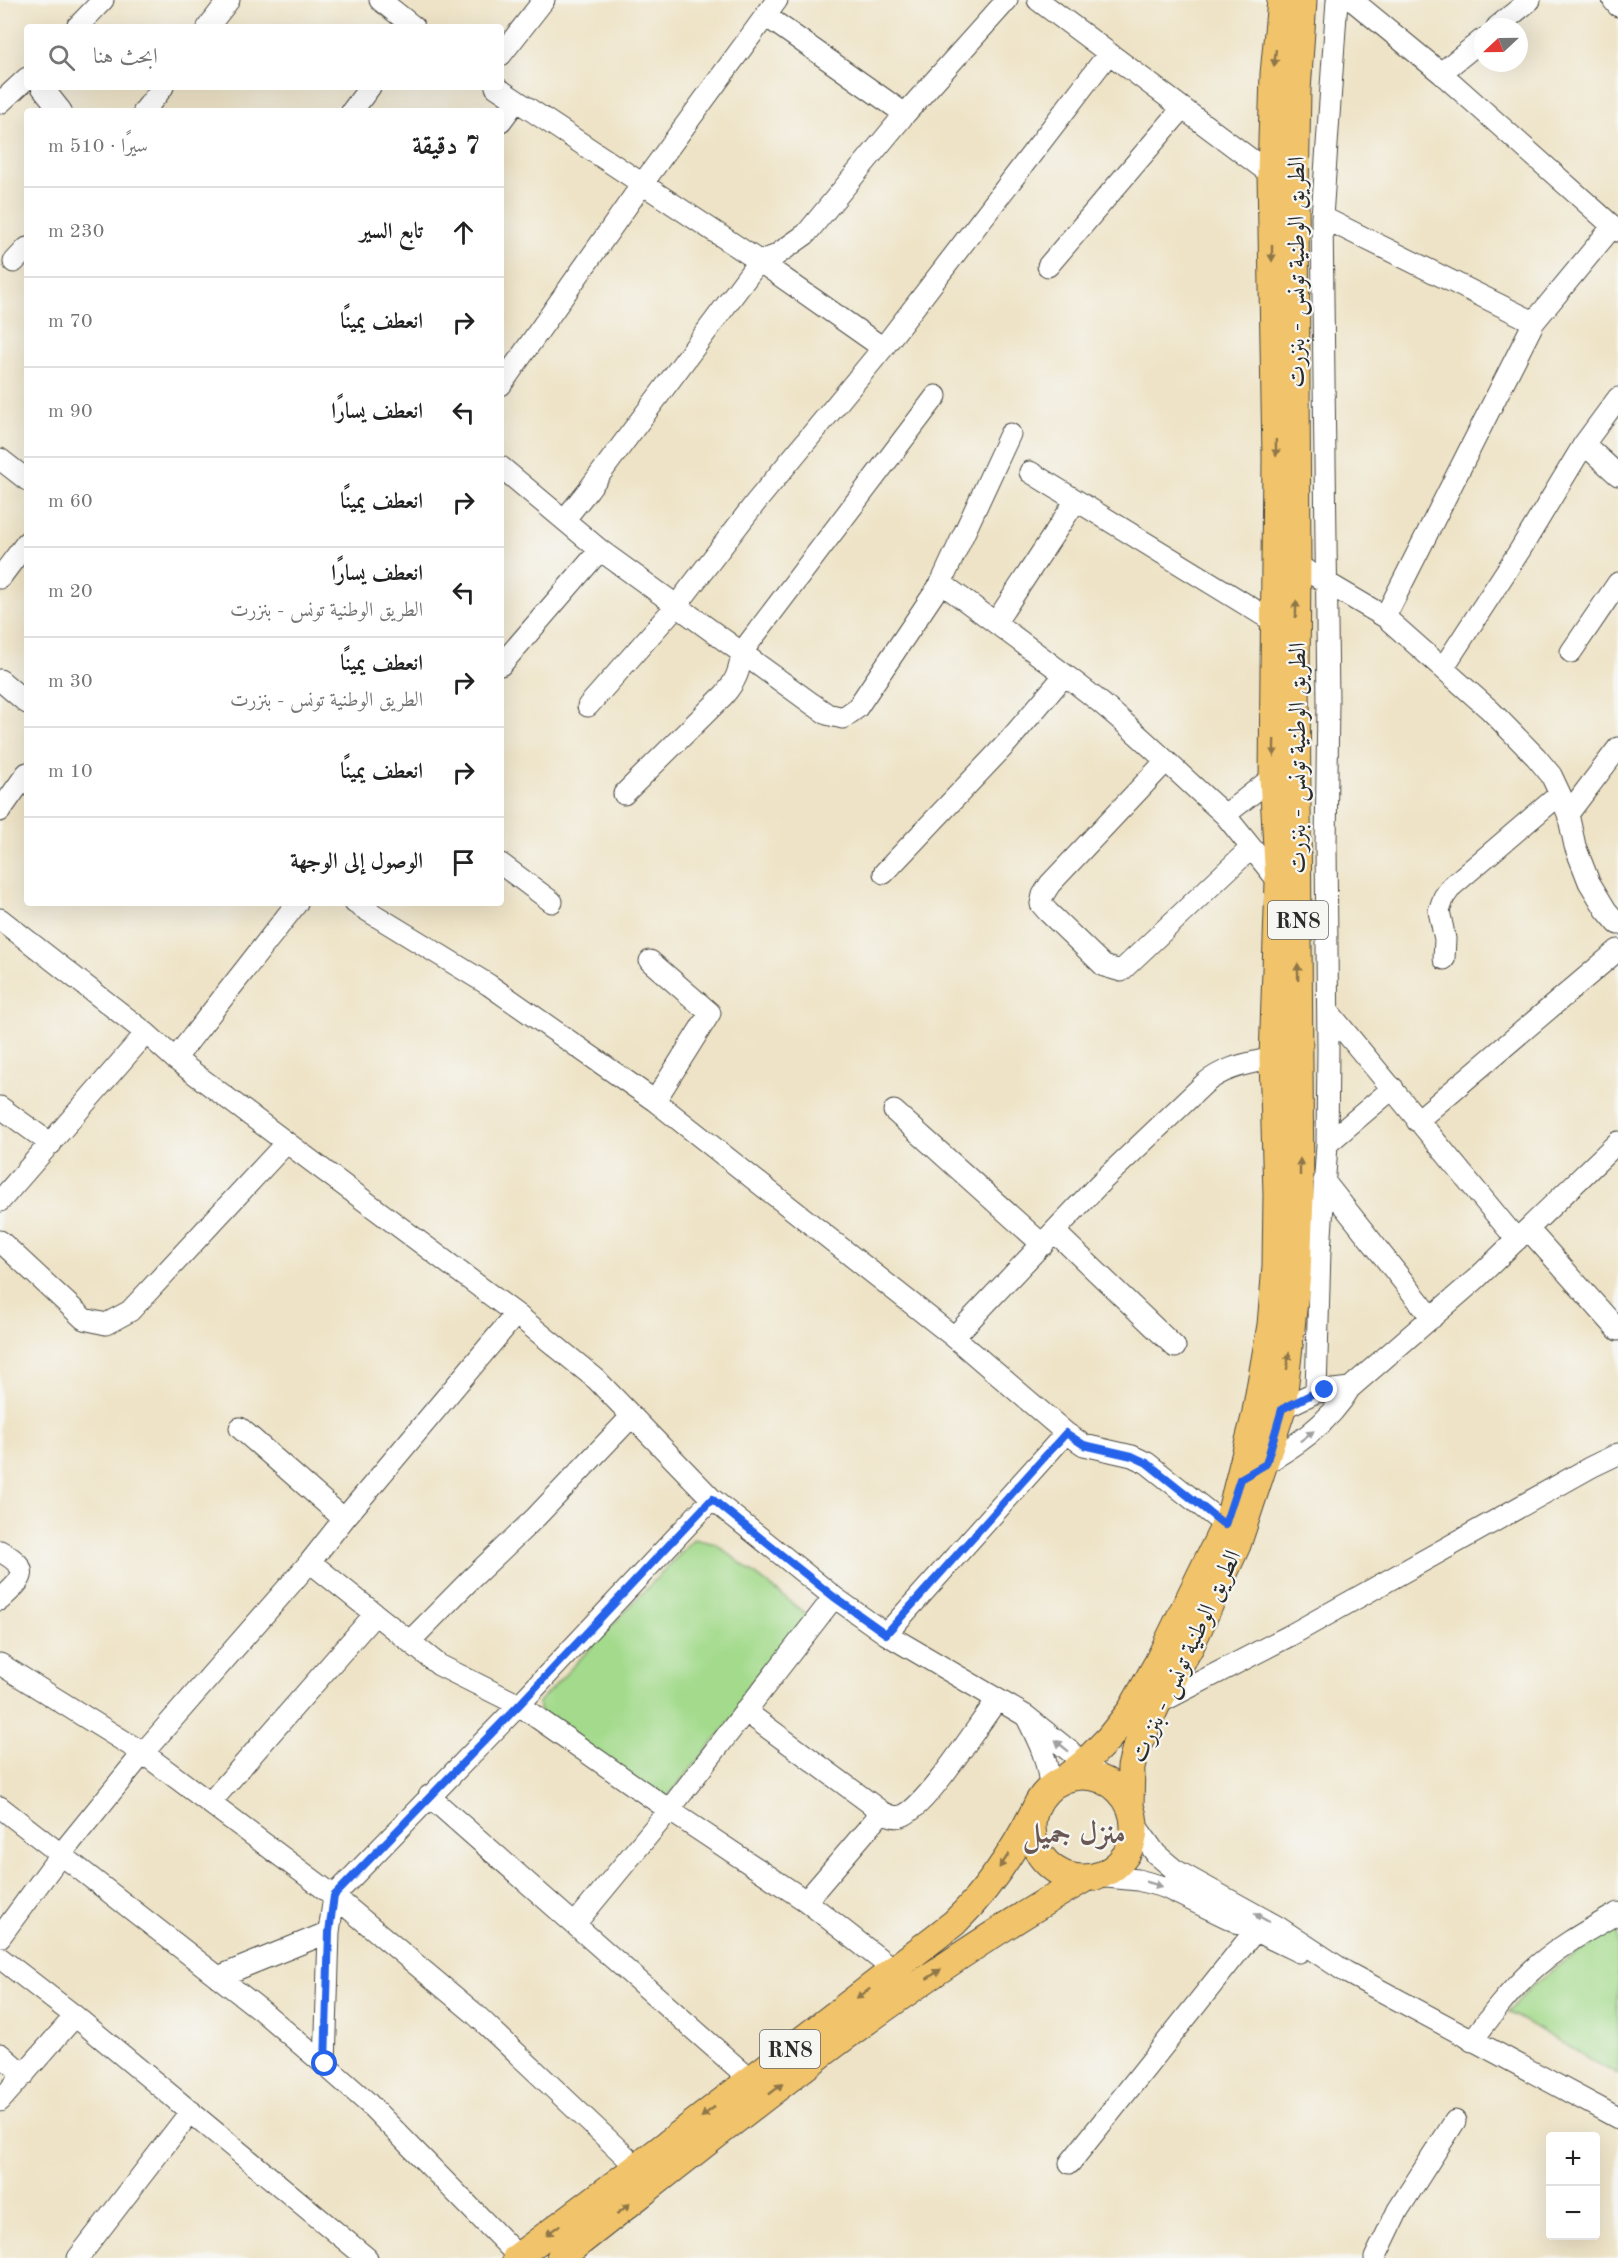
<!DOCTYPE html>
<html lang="ar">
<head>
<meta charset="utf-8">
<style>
  :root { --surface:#fff; --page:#f6f6f6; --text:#222; --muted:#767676; --line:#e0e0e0 }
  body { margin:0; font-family:"Old Standard TT",Amiri,serif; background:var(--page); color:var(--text); direction:rtl }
  .controls { position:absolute; right:18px; bottom:18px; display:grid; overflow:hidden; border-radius:6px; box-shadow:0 6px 24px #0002 }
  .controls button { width:54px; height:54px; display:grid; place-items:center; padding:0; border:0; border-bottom:2px solid var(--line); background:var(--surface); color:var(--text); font:30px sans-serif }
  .compass { position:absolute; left:1474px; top:18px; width:54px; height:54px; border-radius:50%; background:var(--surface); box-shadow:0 6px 24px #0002; rotate:248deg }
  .stop { position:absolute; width:18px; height:18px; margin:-14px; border:4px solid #2563eb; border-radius:50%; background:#fff }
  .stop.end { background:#2563eb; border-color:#fff; box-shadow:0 2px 6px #0008 }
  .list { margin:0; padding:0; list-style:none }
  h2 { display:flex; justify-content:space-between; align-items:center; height:78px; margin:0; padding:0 24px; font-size:26px }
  h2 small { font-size:20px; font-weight:400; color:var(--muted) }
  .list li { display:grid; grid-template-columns:39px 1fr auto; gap:18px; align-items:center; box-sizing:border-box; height:90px; padding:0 24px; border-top:2px solid var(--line) }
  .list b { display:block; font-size:22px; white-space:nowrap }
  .list p { margin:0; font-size:20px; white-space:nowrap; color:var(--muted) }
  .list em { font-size:20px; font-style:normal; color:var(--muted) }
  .icon { flex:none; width:33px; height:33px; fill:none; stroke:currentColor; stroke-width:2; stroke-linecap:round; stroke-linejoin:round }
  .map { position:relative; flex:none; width:1618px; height:2258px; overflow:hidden; direction:ltr }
  .search { position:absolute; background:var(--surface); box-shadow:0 6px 24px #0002; left:24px; top:24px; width:480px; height:66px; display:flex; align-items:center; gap:15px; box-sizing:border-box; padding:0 21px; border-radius:6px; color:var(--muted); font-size:22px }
  .panel { position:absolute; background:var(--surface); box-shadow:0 6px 24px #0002; left:24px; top:108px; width:480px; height:798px; border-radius:6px; direction:rtl }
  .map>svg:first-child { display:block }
  .green { fill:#a3da8b; stroke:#67825b; stroke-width:1.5 }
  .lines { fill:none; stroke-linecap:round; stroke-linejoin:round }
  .minor-casing { stroke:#484742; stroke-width:23 }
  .major-casing { stroke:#484742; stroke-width:29 }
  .minor { stroke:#fff; stroke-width:21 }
  .major { stroke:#f1c36a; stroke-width:27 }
  .oneway { fill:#8e774a }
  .oneway2 { fill:#a0a0a0 }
  .route { stroke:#2563eb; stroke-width:8 }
  .labels { text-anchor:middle; stroke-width:4.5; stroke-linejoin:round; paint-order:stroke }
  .shield { fill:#f6f6f2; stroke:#686867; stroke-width:1.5 }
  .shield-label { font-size:22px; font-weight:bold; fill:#2b2b2b }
  .street-label { font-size:24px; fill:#2b2b2b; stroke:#f6f6f2 }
  .district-label { font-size:30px; font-weight:bold; fill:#6a5854; stroke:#f6f6f2 }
</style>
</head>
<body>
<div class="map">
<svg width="1618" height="2258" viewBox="0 0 1618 2258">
  <rect width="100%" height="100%" fill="#f6f6f2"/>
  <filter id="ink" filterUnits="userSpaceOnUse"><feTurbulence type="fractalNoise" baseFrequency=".0167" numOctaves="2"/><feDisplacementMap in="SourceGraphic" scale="12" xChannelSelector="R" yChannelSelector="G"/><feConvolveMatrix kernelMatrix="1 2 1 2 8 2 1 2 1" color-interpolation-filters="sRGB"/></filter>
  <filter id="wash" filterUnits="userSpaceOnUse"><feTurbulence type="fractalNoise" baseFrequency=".008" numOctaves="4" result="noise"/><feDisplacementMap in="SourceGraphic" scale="24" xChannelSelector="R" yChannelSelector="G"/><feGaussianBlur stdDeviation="1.35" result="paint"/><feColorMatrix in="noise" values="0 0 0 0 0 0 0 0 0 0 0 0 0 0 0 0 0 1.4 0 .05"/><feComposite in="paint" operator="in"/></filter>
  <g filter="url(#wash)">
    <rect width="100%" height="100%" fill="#eee3c6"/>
    <path class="green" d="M694,1539l22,5 99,77 -150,179 -126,-88v-10z
      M1618,1929v146l-110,-63 23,-25 32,-25z"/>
  </g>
  <g filter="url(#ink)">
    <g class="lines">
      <defs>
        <path id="minor" d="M380,0l34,27
          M1038,0l242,181
          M1352,0l89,73 177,158
          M1613,0l5,6
          M766,16l139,98
          M77,27l26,-27
          M208,27l21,-27
          M1497,27l33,-27
          M501,55l43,-55
          M1441,73l42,-34
          M42,87l19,24
          M496,87l263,174 124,87
          M0,103l27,-25
          M144,111l19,-24
          M352,111l18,-24
          M501,121l15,-20
          M1322,217l212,105
          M14,262l13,-14
          M1048,266l134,-157
          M501,385l142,-202 134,-183
          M1584,444l34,31
          M0,459l27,21
          M501,467l99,83 211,153 16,11 16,4 14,-10 84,-125 69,-149
          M1030,472l246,151
          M565,519l24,-30 170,-228 16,-5 31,-22 99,-120 102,-114
          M1297,565l88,52 105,93 46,47 15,18 9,19 8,20 7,32 14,36 17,28 12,14
          M0,578l27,-36
          M941,583c46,33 91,67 136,101 53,40 99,88 148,131
          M1385,617l149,-295 79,-96
          M996,622l79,-120
          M1571,652l47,-69
          M501,665l99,-115
          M1443,668l77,-118 64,-106 34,-46
          M0,680l27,23
          M588,706l89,-101 79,-103 127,-154 226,-295
          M1166,761l-116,123 -7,11 -2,9 7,8 56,54 17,5 130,-123
          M1273,777l-48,38 54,67
          M624,794l100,-99c12,-14 16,-25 18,-43l194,-256
          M0,811l27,-38
          M1568,814l50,-66
          M501,864l51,38
          M884,873l122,-129 58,-68
          M355,903l134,82 166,116 299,236 112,96 18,12 48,11 15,7 78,62
          M0,919l146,114 29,26 341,255 80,65 116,120 122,98 52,37 140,82
          M1444,959l1,-20 -6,-28 5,-14 8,-11 108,-92
          M650,961l60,52 -55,88
          M1328,1011l189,229
          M175,1059l122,-156
          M0,1107l51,37
          M894,1111l149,134
          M1417,1121l201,-171
          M1327,1144l66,-56
          M1324,1181l108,137
          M0,1201l146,-168
          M1528,1229l90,101
          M1055,1232l120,115
          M0,1241l84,78 22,5 24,-13 156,-168
          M954,1337l146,-154 104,-99c20,-17 43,-20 69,-26
          M1316,1392l4,-141 7,-107 1,-95 -2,-204 2,-142 -6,-486 15,-217
          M1272,1413l44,-21 34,-4
          M240,1428l104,91
          M1257,1468c36,-20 72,-44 93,-80l126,-109 142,-137
          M0,1551c34,19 23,28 0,49
          M310,1562l129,103 80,40 150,105 137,91 88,69
          M886,1634l180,-201
          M410,1641l61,-62 65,-62 95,-100
          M0,1664l143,89 191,143 140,117 163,154
          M1157,1704l132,-68 302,-169 27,-13
          M745,1711l137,101
          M1050,1788c-2,-29 -11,-46 -24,-72l82,66
          M429,1796l322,284
          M210,1803l165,-189
          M0,1807l262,204 63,54 42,37 153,156
          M1134,1823l22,31 19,16 103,57 68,45 272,146
          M1096,1876l42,4 26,7 135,65
          M806,1901l76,-89c7,3 14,7 22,3 24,-11 74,-90 93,-115
          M575,1924l94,-114 165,-213
          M0,1937l61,-83 82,-101 167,-191 34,-43 172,-205
          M0,1958l75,58 292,242
          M218,1977l111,-45
          M1472,2041c18,-24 36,-48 57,-68 25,-24 59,-43 89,-60
          M0,2054l24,21
          M325,2065l4,-133 5,-36 185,-191 193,-206
          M0,2101l75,-85
          M1070,2163l184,-231
          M78,2258l113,-147
          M1375,2258l23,-48 57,-89"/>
        <path id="major" d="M1032 1827a51 51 0 1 1 102 0a51 51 0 1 1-102 0Z
          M1064,1779l20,-16 25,-25 22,-28 26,-46 68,-139 6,-14 24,-94 16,-92 5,-59 1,-72 -4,-136 6,-176 -6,-105 3,-319 -5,-284 3,-100 7,-74
          M1130,1807l1,-40 4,-16 22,-47 33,-57 47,-102 45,-136 15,-135 3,-79 -4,-521 1,-109 -2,-373 2,-101 6,-91
          M516,2258l121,-91 317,-244c33,-32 59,-70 80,-112
          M560,2258c170,-133 338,-273 526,-380"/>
      </defs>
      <use href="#minor" class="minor-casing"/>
      <use href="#major" class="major-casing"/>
      <use href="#minor" class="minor"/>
      <use href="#major" class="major"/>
    </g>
    <defs><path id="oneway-solid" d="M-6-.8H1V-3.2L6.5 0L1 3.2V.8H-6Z" transform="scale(1.5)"/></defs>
    <g class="oneway">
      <use href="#oneway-solid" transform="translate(1275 58) rotate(96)"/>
      <use href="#oneway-solid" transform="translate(1272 253) rotate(90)"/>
      <use href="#oneway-solid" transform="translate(1276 448) rotate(89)"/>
      <use href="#oneway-solid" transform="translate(1296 609) rotate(-89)"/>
      <use href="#oneway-solid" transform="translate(1274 748) rotate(91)"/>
      <use href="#oneway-solid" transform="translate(1298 972) rotate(-91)"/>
      <use href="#oneway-solid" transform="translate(1300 1167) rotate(-90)"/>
      <use href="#oneway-solid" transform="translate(1288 1361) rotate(-83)"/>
      <use href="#oneway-solid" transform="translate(1004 1861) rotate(124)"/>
      <use href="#oneway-solid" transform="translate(934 1974) rotate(-34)"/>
      <use href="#oneway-solid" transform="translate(863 1994) rotate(143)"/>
      <use href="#oneway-solid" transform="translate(776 2089) rotate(-38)"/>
      <use href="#oneway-solid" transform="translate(708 2112) rotate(142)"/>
      <use href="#oneway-solid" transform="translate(623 2209) rotate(-38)"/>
      <use href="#oneway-solid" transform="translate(553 2230) rotate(143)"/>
    </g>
    <g class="oneway2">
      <use href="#oneway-solid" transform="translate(1307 1436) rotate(-37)"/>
      <use href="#oneway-solid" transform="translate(1062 1746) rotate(-141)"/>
      <use href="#oneway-solid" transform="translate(1154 1884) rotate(16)"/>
      <use href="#oneway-solid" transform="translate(1262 1918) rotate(-151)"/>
    </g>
  </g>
  <g class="lines" filter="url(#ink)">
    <path class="route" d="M325,2064l4,-132 5,-36 185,-191 193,-206 122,98 52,37 180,-201 18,12 48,11 15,7 78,62 15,-46 26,-15 16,-55 34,-17 9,-2"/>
  </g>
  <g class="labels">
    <g class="shield">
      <rect x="1268" y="901" width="60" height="38" rx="4.5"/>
      <rect x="760" y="2030" width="60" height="38" rx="4.5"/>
    </g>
    <g class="shield-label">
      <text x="1298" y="928">RN8</text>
      <text x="790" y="2057">RN8</text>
    </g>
    <g class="street-label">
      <text transform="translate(1296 272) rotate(-90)" y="8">الطريق الوطنية تونس - بنزرت</text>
      <text transform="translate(1297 758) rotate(-90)" y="8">الطريق الوطنية تونس - بنزرت</text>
      <text transform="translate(1185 1656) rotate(-65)" y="8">الطريق الوطنية تونس - بنزرت</text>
    </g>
    <g class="district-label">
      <text x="1074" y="1843">منزل جميل</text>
    </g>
  </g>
</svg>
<div class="controls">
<button>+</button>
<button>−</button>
</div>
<svg class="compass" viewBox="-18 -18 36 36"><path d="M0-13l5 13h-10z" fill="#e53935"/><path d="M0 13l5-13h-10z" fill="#767676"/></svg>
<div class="stop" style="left:325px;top:2064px"></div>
<div class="stop end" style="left:1325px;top:1390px"></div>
<div class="search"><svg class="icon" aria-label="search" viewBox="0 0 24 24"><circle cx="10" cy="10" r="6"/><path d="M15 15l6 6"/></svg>ابحث هنا</div>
<section class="panel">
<h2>7 دقيقة<small>سيرًا · 510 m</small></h2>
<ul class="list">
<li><svg class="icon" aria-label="ahead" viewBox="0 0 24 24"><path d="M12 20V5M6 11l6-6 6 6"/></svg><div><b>تابع السير</b></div><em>230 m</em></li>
<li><svg class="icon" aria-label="right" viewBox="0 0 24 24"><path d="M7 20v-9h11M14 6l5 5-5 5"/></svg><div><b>انعطف يمينًا</b></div><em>70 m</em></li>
<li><svg class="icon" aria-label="left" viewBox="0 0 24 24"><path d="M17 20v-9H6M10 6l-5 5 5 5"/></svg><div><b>انعطف يسارًا</b></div><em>90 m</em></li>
<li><svg class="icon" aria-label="right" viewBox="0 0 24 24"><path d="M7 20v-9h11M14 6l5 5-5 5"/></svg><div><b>انعطف يمينًا</b></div><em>60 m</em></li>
<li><svg class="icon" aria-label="left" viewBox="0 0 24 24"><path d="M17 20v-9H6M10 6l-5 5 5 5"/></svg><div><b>انعطف يسارًا</b><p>الطريق الوطنية تونس - بنزرت</p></div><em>20 m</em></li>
<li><svg class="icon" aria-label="right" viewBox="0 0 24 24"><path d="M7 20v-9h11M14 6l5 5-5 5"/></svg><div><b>انعطف يمينًا</b><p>الطريق الوطنية تونس - بنزرت</p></div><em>30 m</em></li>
<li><svg class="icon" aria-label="right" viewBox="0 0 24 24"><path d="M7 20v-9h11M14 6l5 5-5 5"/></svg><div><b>انعطف يمينًا</b></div><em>10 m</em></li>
<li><svg class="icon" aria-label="arrive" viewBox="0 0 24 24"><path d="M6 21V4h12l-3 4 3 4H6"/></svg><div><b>الوصول إلى الوجهة</b></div></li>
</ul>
</section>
</div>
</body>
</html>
